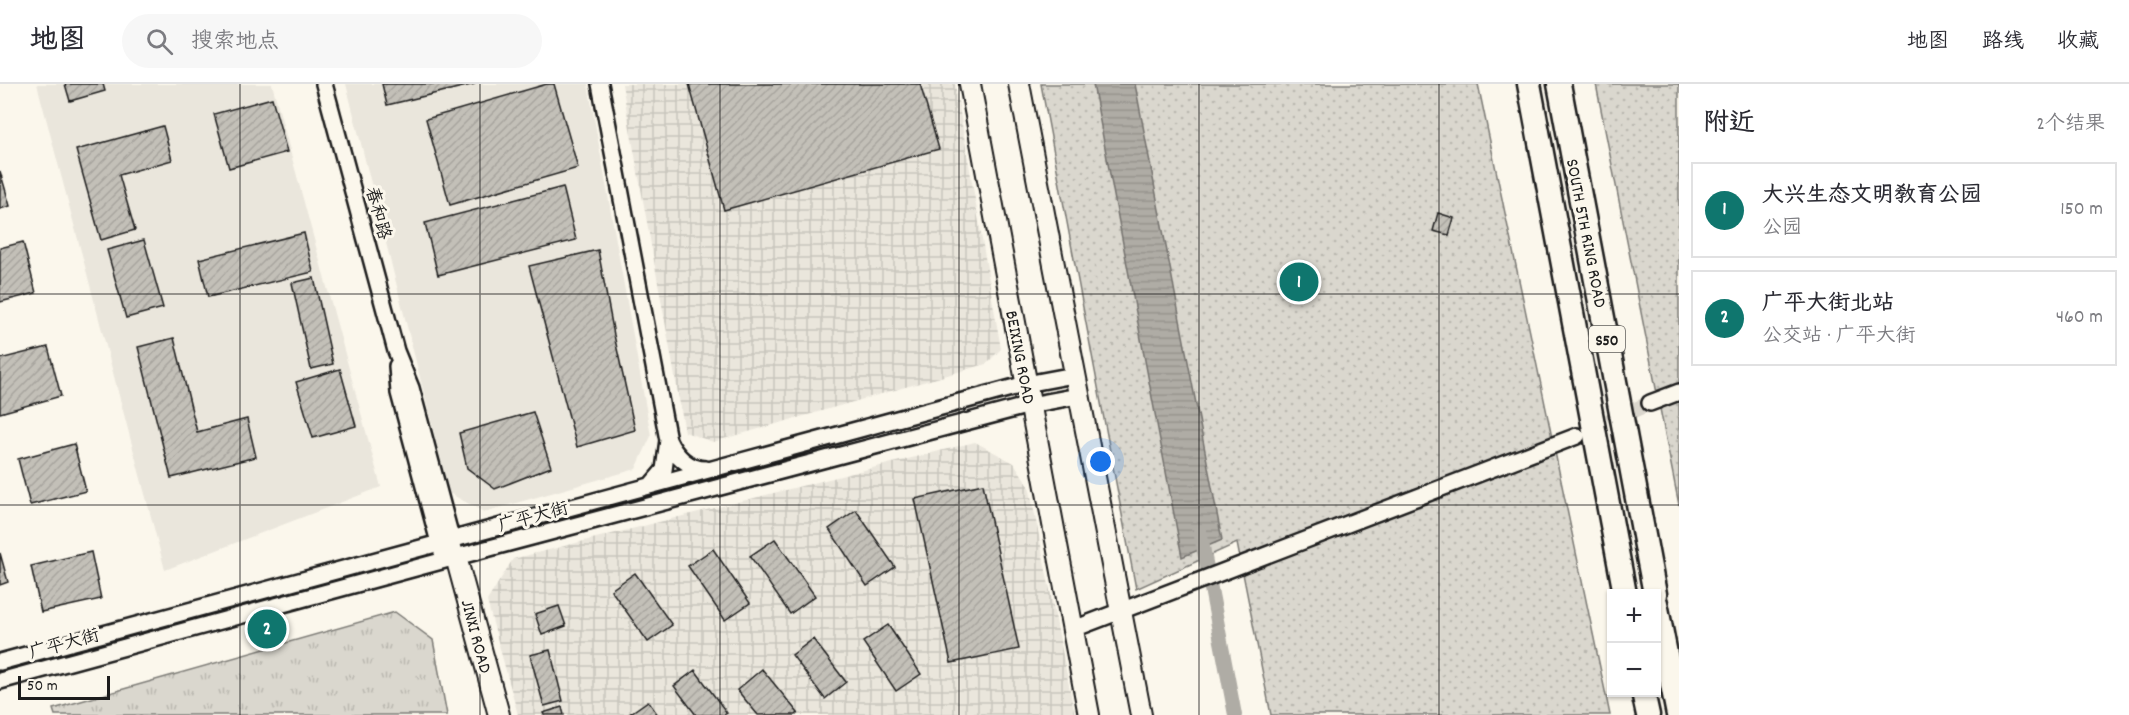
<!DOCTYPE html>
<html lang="zh">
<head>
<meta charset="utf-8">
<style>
  :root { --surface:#fff; --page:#f7f7f7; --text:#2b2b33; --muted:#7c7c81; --line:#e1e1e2; --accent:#0f766e }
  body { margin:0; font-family:Dekko,"LXGW WenKai TC",sans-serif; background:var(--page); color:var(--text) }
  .controls { position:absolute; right:18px; bottom:18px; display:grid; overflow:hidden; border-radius:0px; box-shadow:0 2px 4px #0004 }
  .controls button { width:54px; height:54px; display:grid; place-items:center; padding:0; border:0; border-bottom:2px solid var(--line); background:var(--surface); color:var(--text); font:30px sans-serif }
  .scale { position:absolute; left:18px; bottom:15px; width:92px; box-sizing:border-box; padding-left:6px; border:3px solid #1c1c1c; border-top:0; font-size:16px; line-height:21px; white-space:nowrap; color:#1c1c1c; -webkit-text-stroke:4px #fbf7ec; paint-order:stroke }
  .you { position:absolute; left:1101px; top:378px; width:21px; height:21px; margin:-15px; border:4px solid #fff; border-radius:50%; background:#1a73e8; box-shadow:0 0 0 9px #1a73e833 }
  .badge { display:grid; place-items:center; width:39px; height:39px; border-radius:50%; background:var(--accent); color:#fff; font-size:20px; font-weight:700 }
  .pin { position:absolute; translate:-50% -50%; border:3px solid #fff; box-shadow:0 2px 6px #0006 }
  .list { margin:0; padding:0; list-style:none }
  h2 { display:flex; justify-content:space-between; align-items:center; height:78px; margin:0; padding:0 24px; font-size:26px }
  h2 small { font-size:20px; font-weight:400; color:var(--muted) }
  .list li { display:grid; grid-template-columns:39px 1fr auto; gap:18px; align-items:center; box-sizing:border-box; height:96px; margin:0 12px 12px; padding:0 12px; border:2px solid var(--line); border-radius:0px }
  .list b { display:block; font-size:22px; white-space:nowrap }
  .list p { margin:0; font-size:20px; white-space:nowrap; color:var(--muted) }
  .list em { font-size:20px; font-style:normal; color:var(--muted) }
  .icon { flex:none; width:33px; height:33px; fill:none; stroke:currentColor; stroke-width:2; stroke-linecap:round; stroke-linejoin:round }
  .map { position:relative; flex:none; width:1679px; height:631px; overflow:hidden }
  header { display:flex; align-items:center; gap:36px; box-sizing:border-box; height:84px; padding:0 30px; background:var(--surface); border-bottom:2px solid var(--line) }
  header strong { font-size:28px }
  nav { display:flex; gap:33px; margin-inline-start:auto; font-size:21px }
  .search { width:420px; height:54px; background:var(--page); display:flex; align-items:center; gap:15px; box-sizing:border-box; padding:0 21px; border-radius:33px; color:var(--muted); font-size:22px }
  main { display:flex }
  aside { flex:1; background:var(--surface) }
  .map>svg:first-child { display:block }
  .built { fill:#eae6dc }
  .industrial { fill:url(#industrial-grid) }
  .grass { fill:url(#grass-tufts); stroke:#7b7a75; stroke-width:1.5 }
  .park { fill:url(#park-dots); stroke:#7b7a75; stroke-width:1.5 }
  .water { fill:url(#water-rules); stroke:#74726e; stroke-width:1.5 }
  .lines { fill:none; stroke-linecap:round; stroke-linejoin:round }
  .canal { stroke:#afaca5; stroke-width:14 }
  .building { fill:url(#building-hatch); stroke:#1c1c1c; stroke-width:1.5 }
  .minor-tunnel { stroke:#dad6cd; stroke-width:15; stroke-dasharray:15 8; stroke-linecap:butt }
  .minor-casing { stroke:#1c1c1c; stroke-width:20 }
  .major-casing { stroke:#1c1c1c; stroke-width:24 }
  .highway-casing { stroke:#1c1c1c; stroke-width:27 }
  .minor { stroke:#fbf7ec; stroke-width:15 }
  .major { stroke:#fbf7ec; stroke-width:20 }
  .highway { stroke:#fbf7ec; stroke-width:22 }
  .grid { fill:none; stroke:#1c1c1c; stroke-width:1.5; stroke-opacity:0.55 }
  .labels { text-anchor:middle; stroke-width:6; stroke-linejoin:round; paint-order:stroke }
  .shield { fill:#fbf7ec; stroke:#5f5e5a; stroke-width:1.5 }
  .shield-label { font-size:16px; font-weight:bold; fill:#1c1c1c }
  .street-label { font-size:18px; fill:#1c1c1c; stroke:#fbf7ec }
</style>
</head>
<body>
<header>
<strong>地图</strong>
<div class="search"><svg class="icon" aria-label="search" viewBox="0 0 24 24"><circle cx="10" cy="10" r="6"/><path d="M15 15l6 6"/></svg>搜索地点</div>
<nav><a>地图</a><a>路线</a><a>收藏</a></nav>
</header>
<main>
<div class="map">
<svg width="1679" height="631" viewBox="0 0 1679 631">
  <defs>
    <pattern id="industrial-grid" width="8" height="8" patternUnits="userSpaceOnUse" patternTransform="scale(1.5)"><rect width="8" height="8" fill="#eae6dc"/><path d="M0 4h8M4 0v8" fill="none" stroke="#c8c5bc"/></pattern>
    <pattern id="grass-tufts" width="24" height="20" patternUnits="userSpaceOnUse" patternTransform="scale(1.5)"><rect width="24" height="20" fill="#dad7ce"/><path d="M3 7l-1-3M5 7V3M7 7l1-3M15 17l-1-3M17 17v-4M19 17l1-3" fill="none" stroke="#bab8b0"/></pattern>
    <pattern id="park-dots" width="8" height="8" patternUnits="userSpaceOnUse" patternTransform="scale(1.5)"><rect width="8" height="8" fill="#dad7ce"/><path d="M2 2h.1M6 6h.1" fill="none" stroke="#bab8b0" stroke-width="1.8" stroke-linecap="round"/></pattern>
    <pattern id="water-rules" width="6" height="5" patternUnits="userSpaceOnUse" patternTransform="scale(1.5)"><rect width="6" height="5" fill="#afaca5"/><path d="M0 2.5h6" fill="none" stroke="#96938d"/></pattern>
    <pattern id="building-hatch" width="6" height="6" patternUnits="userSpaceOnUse" patternTransform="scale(1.5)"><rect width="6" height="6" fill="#c3c0b8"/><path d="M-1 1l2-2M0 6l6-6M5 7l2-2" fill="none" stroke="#a7a49e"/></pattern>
  </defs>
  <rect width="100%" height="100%" fill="#fbf7ec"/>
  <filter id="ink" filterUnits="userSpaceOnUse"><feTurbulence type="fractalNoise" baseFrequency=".0167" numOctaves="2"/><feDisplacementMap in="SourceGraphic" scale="12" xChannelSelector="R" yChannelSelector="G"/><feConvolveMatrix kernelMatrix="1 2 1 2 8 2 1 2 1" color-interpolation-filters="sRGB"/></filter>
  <g filter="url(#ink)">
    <path class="built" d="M37,0h235l109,403 -216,83z
      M346,0h242l63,352 -15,33 -152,43 -35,-19z"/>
    <path class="industrial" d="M622,0h333l46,265 -15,15 -273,78 -28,-10z
      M975,358l39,21 15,23 46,229h-557l-31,-114 26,-42z"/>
    <path class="grass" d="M395,528l38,28 14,75h-392l-2,-6z"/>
    <path class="park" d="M1041,0h437l132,631h-339l-34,-172 -101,46z
      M1596,0h83v421z"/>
    <path class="water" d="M1093,0h42l87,456 -40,17z"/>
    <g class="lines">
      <path class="canal" d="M1200,447l35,184"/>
    </g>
    <path class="building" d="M65,0h38l2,7 -35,10z
      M382,0h93l-88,21z
      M547,0h7l24,84 -128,37 -24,-86z
      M689,0h231l19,65 -215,61z
      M272,14l15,54 -58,16 -15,-54z
      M163,42l9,34 -53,15 16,55 -34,10 -25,-90z
      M0,87l10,35 -10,3z
      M563,103l13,53 -138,35 -13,-52z
      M1438,129l16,5 -5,17 -16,-4z
      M304,149l9,39 -105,25 -9,-38z
      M144,156l19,68 -37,10 -19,-68z
      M23,158l13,51 -36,9v-54z
      M598,166l16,85 21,95 -58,17 -48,-181z
      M314,194l19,86 -22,5 -19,-86z
      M174,254l23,94 50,-13 9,38 -85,21 -33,-131z
      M48,263l13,49 -61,17v-54z
      M340,285l16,57 -43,12 -17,-56z
      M533,328l18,55 -56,22 -28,-21 -8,-35z
      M74,360l12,47 -56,14 -12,-46z
      M983,400l36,165 -68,14 -36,-164z
      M856,426l39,57 -28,19 -38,-57z
      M775,455l40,57 -25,18 -40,-58z
      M713,465l37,54 -25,17 -37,-54z
      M91,468l10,47 -60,13 -10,-46z
      M0,469l8,29 -8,3z
      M635,489l37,52 -24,17 -37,-52z
      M559,522l7,20 -24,9 -7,-21z
      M888,541l33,49 -25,17 -33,-49z
      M813,555l33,43 -21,17 -33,-44z
      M550,566l13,51 -19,5 -14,-51z
      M762,585l36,44 -2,2h-38l-21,-25z
      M695,586l32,43 -3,2h-28l-22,-29z
      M648,617l10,14h-30z
      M562,623l2,8h-20l-1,-2z"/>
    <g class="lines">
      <path class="minor-tunnel" d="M1587,347l63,-28"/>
      <defs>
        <path id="minor" d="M324,0l72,267 15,37 43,161
          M600,0l68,356 -4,30 -12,14
          M397,282l2,27 42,157
          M1650,319l29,-11
          M668,356c7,15 20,29 38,29
          M1071,546l506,-194
          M0,578l1026,-278 48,-9
          M0,597l456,-124 574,-152 48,-9"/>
        <path id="major" d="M970,0l119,631
          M1019,0l122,631
          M456,473l43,158"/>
        <path id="highway" d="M1529,0l96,510
          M1559,0l96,510
          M1656,519l22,112
          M1643,608l5,23"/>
      </defs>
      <use href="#minor" class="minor-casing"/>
      <use href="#major" class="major-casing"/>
      <use href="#highway" class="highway-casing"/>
      <use href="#minor" class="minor"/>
      <use href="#major" class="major"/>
      <use href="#highway" class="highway"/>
    </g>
  </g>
  <path class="grid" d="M240,0v631M480,0v631M720,0v631M959,0v631M1199,0v631M1439,0v631M0,210h1679M0,421h1679"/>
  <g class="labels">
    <rect class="shield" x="1589" y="242" width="36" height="26" rx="4.5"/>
    <g class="shield-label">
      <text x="1607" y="261">S50</text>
    </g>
    <g class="street-label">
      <text transform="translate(379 129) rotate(75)" y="6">春和路</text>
      <text transform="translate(1587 149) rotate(79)" y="6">SOUTH 5TH RING ROAD</text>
      <text transform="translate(1021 273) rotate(79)" y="6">BEIXING ROAD</text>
      <text transform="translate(533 432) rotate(-15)" y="6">广平大街</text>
      <text transform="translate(477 552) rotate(75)" y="6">JINXI ROAD</text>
      <text transform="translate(64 559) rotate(-15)" y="6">广平大街</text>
    </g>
  </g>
</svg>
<div class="controls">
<button>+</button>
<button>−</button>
</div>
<div class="scale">50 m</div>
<div class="you"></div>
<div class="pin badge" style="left:1299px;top:198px">1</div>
<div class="pin badge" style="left:267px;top:545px">2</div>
</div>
<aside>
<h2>附近<small>2个结果</small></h2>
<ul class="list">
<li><span class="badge">1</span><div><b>大兴生态文明教育公园</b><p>公园</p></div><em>150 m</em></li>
<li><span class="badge">2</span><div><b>广平大街北站</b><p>公交站 · 广平大街</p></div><em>460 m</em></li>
</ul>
</aside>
</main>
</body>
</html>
